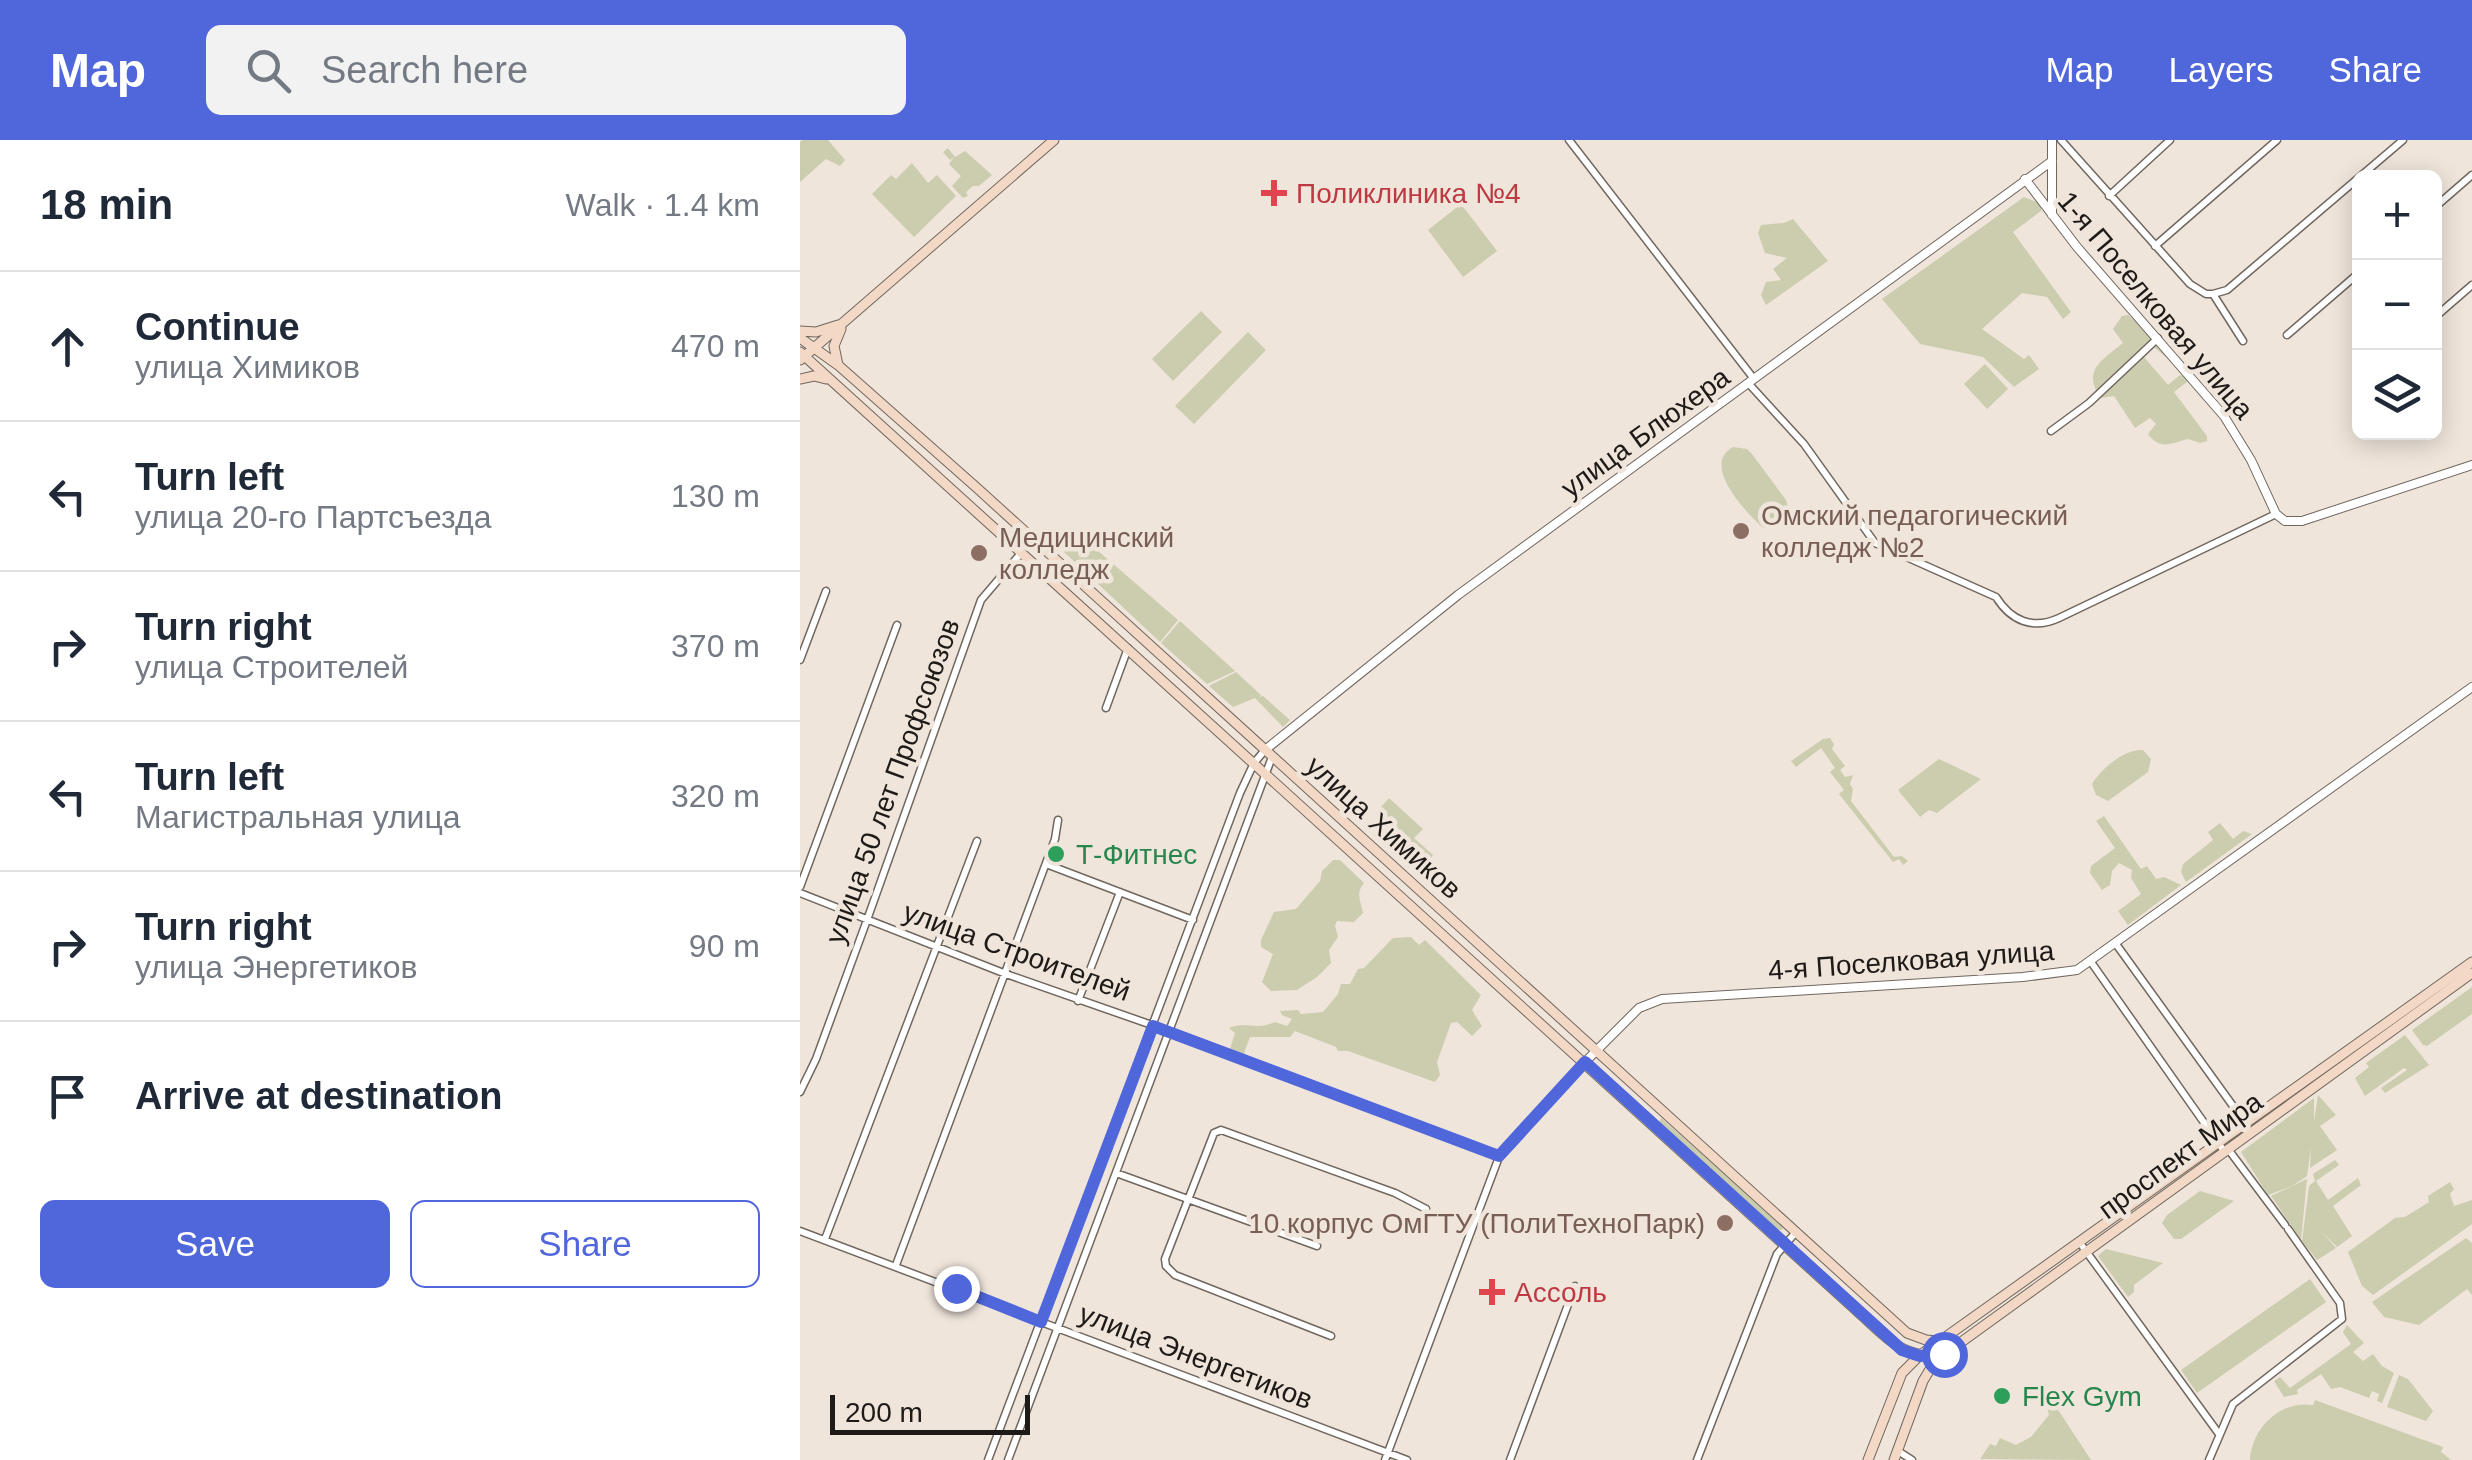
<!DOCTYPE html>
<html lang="en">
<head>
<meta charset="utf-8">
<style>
  :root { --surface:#fff; --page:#f2f2f3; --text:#1f2937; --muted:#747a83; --line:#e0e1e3; --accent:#5066db }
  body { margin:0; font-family:Arial,sans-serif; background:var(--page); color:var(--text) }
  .controls { position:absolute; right:30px; top:30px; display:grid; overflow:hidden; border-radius:15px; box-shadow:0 5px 25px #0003 }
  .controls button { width:90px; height:90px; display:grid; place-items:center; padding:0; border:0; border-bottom:2px solid var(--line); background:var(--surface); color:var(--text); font:50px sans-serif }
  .scale { position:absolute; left:30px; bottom:25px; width:200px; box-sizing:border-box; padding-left:10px; border:5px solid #1e1a17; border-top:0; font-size:28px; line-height:35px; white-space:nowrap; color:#1e1a17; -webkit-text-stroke:8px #efe5db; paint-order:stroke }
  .stop { position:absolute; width:30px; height:30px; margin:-22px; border:8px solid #5066db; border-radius:50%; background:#fff }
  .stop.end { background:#5066db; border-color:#fff; box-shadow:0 2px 10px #0008 }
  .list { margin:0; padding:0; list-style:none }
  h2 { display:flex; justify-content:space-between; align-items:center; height:130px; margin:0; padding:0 40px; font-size:42px }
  h2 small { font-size:32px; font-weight:400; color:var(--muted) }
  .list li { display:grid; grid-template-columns:65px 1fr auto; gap:30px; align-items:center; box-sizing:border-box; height:150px; padding:0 40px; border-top:2px solid var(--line) }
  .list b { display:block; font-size:38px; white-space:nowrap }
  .list p { margin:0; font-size:32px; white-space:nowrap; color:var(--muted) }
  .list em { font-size:32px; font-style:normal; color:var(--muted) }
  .actions { display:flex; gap:20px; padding:30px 40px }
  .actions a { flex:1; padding:22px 0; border:2px solid var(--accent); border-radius:15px; text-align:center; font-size:35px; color:var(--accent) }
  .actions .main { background:var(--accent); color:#fff }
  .icon { flex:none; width:55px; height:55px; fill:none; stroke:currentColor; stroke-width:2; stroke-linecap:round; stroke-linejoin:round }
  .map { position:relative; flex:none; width:1672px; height:1320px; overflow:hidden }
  header { display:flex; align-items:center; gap:60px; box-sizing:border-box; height:140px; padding:0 50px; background:var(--accent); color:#fff }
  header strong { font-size:48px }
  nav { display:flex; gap:55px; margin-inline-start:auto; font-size:35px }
  .search { width:700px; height:90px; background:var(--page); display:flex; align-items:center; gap:25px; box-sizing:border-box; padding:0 35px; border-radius:15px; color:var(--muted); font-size:38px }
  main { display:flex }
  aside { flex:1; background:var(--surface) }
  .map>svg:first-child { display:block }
  .green { fill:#cbcdae }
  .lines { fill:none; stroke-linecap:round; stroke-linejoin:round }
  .minor-casing { stroke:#70675f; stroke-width:9 }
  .tertiary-casing { stroke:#70675f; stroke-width:10 }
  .secondary-casing { stroke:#70675f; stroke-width:11 }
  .minor { stroke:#fff; stroke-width:6 }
  .tertiary { stroke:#fff; stroke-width:8 }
  .secondary { stroke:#f3d9c5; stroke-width:9 }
  .route { stroke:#5066db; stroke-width:12 }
  .health-dot { fill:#e0444e; stroke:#efe5db; stroke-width:4 }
  .education-dot { fill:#8d6e63; stroke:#efe5db; stroke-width:4 }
  .leisure-dot { fill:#2e9e5b; stroke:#efe5db; stroke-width:4 }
  .labels { text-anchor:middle; stroke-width:9; stroke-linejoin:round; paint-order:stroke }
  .health-label { font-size:28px; fill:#be3a42; stroke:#efe5db; text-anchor:start }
  .street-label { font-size:28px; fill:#1e1a17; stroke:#efe5db }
  .education-label { font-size:28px; fill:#785e54; stroke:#efe5db; text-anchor:start }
  .leisure-label { font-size:28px; fill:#27864d; stroke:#efe5db; text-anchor:start }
</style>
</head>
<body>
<header>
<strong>Map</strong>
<div class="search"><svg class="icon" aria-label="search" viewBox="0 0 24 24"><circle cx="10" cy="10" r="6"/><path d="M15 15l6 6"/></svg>Search here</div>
<nav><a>Map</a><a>Layers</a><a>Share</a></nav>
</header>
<main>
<aside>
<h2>18 min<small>Walk · 1.4 km</small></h2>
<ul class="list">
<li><svg class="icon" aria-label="ahead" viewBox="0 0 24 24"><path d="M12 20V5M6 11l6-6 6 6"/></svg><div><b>Continue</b><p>улица Химиков</p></div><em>470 m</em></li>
<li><svg class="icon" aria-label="left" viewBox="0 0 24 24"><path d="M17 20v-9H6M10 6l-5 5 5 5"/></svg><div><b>Turn left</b><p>улица 20-го Партсъезда</p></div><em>130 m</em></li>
<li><svg class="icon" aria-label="right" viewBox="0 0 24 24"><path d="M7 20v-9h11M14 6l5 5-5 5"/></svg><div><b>Turn right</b><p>улица Строителей</p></div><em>370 m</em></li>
<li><svg class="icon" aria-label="left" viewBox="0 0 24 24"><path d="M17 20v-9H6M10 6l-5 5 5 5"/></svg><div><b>Turn left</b><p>Магистральная улица</p></div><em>320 m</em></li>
<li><svg class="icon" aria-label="right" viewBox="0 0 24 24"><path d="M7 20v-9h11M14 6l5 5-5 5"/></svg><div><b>Turn right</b><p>улица Энергетиков</p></div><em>90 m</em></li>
<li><svg class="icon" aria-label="arrive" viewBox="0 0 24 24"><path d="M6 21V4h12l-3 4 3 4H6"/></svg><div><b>Arrive at destination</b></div></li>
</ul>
<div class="actions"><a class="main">Save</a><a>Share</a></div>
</aside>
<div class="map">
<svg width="1672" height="1320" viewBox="0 0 1672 1320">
  <rect width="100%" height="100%" fill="#efe5db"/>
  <path class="green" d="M3,0h25l17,20 -5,6 -14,-7 -26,23v-40z
    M148,8l7,9 10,-6 27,24 -13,11h-6l-7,6 2,4 -5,2 -11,-12 9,-10 -12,-12 5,-7 -4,3 -7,-8z
    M112,23l16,20 9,-8 19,21 -42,41 -42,-43 19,-19 5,4z
    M1224,57l17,7v7l-28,21 58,80 -8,7 -16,-22 -25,-4 -40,36 42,30 5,-4 10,14 -25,18 -31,-30 -63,-13 -38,-45z
    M661,64l36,47 -34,26 -35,-47z
    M993,79l35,42 -62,44 -5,-10 5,-13 15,-2 -8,-11 14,-11 -22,-5 -7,-20 3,-8 23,-2z
    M401,171l21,21 -49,49 -21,-22z
    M1328,175c19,16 37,36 53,55l-27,-23 -10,10 24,28 12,-10 7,3v4l-13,10 33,44v5l-7,2 -12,-4c-17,4 -27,12 -40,-5l8,-10 -6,-6 -15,10 -21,-32 -13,2c-20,-27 1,-38 22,-55l-10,-14 9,-13z
    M448,192l18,18 -72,74 -19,-18z
    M1185,224l23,25 -21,20 -23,-25z
    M933,307l14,2 5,5 34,46 4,13c-5,14 -15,18 -28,14 -18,-17 -61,-62 -29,-80z
    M290,404l88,76 -18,22 -96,-90 1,-4z
    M380,481l55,50 -28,13 -46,-41z
    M436,532l25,23 -2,2 4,-1 27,24 -7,7 -28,-29 -22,9 -24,-21z
    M1030,598l4,6 -2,5 13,17 -5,4 5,7 8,-2 -3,9 3,5 -2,12 43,56 8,-1 6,5 -5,4 -4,-6 -6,3 -54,-68 5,-4 -14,-18 5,-4 -14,-20 -25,19 -5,-6 32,-22z
    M1343,610l8,9 -3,13 -40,29 -12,-6 -4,-11c10,-16 32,-35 51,-34z
    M1139,619l42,20 -44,34 -8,-3 -9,7 -22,-27z
    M589,658l34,31 -9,9 19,17 -2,3 -10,-3 -45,-42z
    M1304,676l37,53 6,-3 9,13 8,-2 17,8 -53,40 -10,-14 23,-17 -10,-16 1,-8 -13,-7 -7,8 -2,14 -8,5 -12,-17 1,-7 24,-18 -19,-27z
    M1420,683l13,16 10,-8 9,3 -66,48 -5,-10 2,-8 30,-24 -5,-8z
    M533,720h7l24,23c-9,10 -3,19 -1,30l-9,9 -17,-1 -2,5 3,11 -9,13 2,13 -14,14 -20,13 -26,1 -9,-9 11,-28 -12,-7v-7l13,-28 22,-3 24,-28 2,-10z
    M611,797l8,8 6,-5 56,55 -9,15 10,16 -10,10 -15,-14 -6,1 -14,39 3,13 -5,7 -87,-31h-10l-2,-4 -41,-16 -5,6h-40l-6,16 8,6 -20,-6 -2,-4 5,-16 -6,-5c17,-7 27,3 46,-6l12,4 5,-7 -10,-4 -2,-4 18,-1 3,4 22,-2 15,-18 3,-10h9l8,-15 6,-1 29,-30z
    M1672,847v27l-45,32 -4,-1 -11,-15z
    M1605,895l24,30 -44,28 -4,-5 26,-18 -3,-2 -39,28 -10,-18 14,-11 -3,-4z
    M1518,955l18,20 -16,11 17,24 -27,18 1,-20 -4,28 -15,10 -24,9 -27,-43 73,-54v23z
    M861,978l122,107 -1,5h-5l-118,-107z
    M1535,1020l4,5 -23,16 12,19 30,-22 3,7 -28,21 19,30 -15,11 -15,-15 14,16 -19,12 -15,-19 7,-55 6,-5 -2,-7z
    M1507,1039l-6,61 -30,-44z
    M1650,1042l4,7 -4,5 4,12 18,-6v24l-99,71 -11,-9 -14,-34 47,-34 10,-1 24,-15 -1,-6z
    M1400,1051l34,10 -53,38h-7l-12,-16 5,-8z
    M1666,1098l6,5v52l-5,-6 -48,36 -35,-8 -12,-15z
    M1306,1109l57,14 -29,22v7l-6,5 -30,-41z
    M1510,1139l16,23 -129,91 -16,-23z
    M1547,1185l17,18 -11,9 10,9 10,-7 9,12 12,7 -12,30 -5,-2 2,-7 -7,-3 -3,7 -29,-11 -9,2 -10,-15 -24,16 1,4 -14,3 -10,-16 6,-4 10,11 61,-44 -8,-12z
    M1599,1235l9,4 25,32 -7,10 -39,-14z
    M1247,1253l44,67 -111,-1 10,-15 6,2 4,-8 16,7 15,-8 18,-22 -5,-20z
    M1515,1260l128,47 -2,5 10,8h-201c2,-32 30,-60 63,-55z"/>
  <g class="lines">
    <defs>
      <path id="minor" d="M769,0l185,239
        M1261,0l129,144 16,10h7l30,47
        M1309,56l61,-56
        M1634,68l38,-33
        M1355,106l122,-106
        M1413,154l14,-4 176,-150
        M1634,178l38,-33
        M1487,195l73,-63
        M949,244l55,60 71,99 121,54c15,24 37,33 63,21l217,-104
        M1558,244l2,-2
        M1251,291l38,-28 69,-65
        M0,520l26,-69
        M306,568l22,-60
        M246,724l147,56
        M0,747l97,-262
        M0,753l206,81 163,57 330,126
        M1316,804l130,180
        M1291,822l133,189
        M278,861l42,-109
        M0,952l16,-33 51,-139 114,-320 41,-48
        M1428,1009l57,76
        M316,1033l201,73
        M0,1091l607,229
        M25,1099l152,-398
        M1280,1103l139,191
        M96,1125l159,-426 3,-19
        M531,1196l-156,-61 -9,-9 -1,-7 49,-126 7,-3 174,63 31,16
        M1098,1311l14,9
        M188,1320l252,-667 14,-30 11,-13
        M208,1320l264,-703
        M585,1320l114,-303 85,-94
        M710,1320l65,-174
        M897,1320l80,-206 19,-22
        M1409,1320l24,-56 109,-85 -2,-16 -52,-74"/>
      <path id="tertiary" d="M1225,39l52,68 147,169 27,44 25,54 9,7h17l170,-56
        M1252,75v-75
        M465,610l193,-155 594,-434
        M785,922l54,-54 23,-9 361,-22 54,-7 395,-283"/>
      <path id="secondary" d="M0,191l16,1 22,-7
        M0,198l38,27 139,123 930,845 19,7 13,1
        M0,212l1057,959c29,25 45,50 87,43
        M0,220l254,-220
        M38,225l-4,-19 7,-17
        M0,239l14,-3 12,3
        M1068,1320l34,-87 17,-17 553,-394
        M1094,1320l29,-79 12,-20 537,-388"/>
    </defs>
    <use href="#minor" class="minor-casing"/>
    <use href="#tertiary" class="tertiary-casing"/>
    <use href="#secondary" class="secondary-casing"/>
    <use href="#minor" class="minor"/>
    <use href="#tertiary" class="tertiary"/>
    <use href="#secondary" class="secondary"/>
  </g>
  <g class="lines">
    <path class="route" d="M156,1148l85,34 112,-296 346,130 86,-94 317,288 18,6 24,-2"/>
  </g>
  <g class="health-dot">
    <path d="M469 38h10v10h10v10h-10v10h-10v-10h-10v-10h10z"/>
    <path d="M687 1137h10v10h10v10h-10v10h-10v-10h-10v-10h10z"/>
  </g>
  <g class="education-dot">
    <circle cx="941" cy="391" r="10"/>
    <circle cx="179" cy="413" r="10"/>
    <circle cx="925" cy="1083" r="10"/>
  </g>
  <g class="leisure-dot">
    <circle cx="256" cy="714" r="10"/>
    <circle cx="1202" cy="1256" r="10"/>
  </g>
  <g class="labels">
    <g class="health-label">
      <text x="496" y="63">Поликлиника №4</text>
      <text x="714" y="1162">Ассоль</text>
    </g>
    <g class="street-label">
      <text transform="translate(1356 165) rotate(50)" y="10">1-я Поселковая улица</text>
      <text transform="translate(845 292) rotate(-36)" y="10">улица Блюхера</text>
      <text transform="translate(92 641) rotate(-70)" y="10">улица 50 лет Профсоюзов</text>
      <text transform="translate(584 687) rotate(42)" y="10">улица Химиков</text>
      <text transform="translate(217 811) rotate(20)" y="10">улица Строителей</text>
      <text transform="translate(1111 820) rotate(-4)" y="10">4-я Поселковая улица</text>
      <text transform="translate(1380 1015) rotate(-36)" y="10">проспект Мира</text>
      <text transform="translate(396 1216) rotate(21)" y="10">улица Энергетиков</text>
    </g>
    <g class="education-label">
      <text x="961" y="385">Омский педагогический<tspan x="961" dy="32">колледж №2</tspan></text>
      <text x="199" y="407">Медицинский<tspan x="199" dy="32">колледж</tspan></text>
      <text x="905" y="1093" text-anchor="end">10 корпус ОмГТУ (ПолиТехноПарк)</text>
    </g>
    <g class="leisure-label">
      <text x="276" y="724">Т-Фитнес</text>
      <text x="1222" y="1266">Flex Gym</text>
    </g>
  </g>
</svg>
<div class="controls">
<button>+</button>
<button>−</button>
<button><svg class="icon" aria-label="layers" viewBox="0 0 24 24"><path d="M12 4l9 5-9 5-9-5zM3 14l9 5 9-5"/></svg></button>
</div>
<div class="scale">200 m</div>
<div class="stop" style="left:1144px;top:1214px"></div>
<div class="stop end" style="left:156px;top:1148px"></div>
</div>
</main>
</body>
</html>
